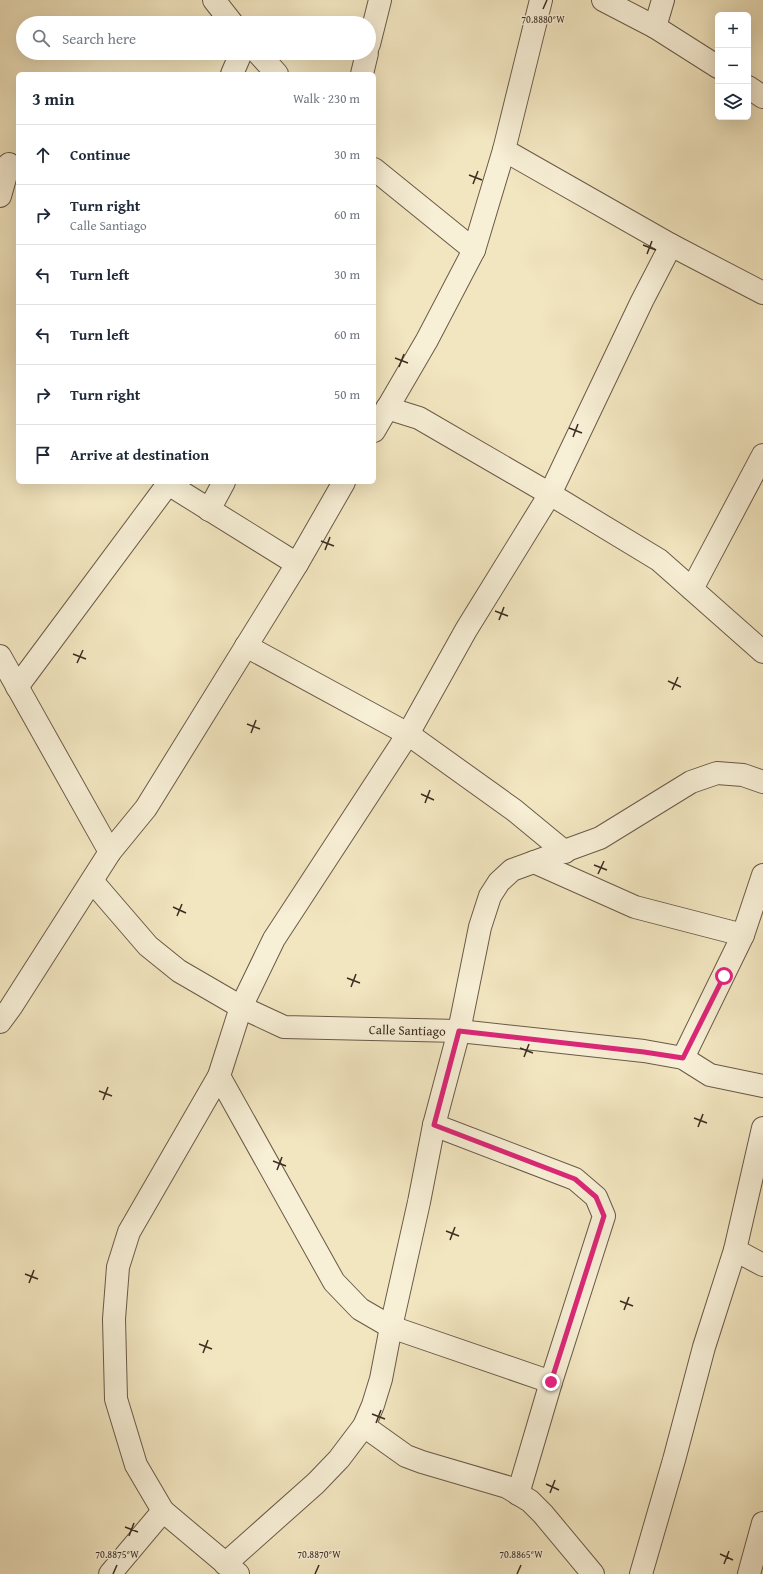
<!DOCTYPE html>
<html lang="en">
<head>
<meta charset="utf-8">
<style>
  :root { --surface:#fff; --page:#f6f6f7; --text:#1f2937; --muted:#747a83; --line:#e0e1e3 }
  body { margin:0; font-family:"Gentium Book Plus",serif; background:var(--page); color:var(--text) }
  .controls { position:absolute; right:12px; top:12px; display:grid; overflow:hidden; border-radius:6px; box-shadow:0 4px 16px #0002 }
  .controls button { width:36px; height:36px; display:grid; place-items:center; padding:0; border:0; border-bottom:1px solid var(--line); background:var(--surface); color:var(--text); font:20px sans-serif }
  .stop { position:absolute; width:12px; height:12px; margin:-9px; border:3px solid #db2777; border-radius:50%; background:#fff }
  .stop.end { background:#db2777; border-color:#fff; box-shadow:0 1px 4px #0008 }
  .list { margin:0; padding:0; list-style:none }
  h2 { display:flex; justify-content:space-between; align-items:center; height:52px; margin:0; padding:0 16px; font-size:17px }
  h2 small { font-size:13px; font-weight:400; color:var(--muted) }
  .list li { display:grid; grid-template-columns:26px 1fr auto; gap:12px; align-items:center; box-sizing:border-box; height:60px; padding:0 16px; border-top:1px solid var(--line) }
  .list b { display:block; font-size:15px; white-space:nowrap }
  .list p { margin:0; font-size:13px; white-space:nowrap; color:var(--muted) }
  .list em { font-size:13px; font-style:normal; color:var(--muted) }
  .icon { flex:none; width:22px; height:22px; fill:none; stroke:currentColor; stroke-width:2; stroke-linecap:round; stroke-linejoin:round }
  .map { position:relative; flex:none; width:763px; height:1574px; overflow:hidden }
  .search { position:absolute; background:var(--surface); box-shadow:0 4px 16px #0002; left:16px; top:16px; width:360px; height:44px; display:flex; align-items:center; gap:10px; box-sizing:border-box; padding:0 14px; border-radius:22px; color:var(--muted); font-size:15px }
  .panel { position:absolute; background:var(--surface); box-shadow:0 4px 16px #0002; left:16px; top:72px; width:360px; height:412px; border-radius:6px }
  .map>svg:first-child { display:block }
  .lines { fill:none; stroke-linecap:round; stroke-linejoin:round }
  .minor-casing { stroke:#6a5a48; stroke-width:24 }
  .minor { stroke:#f7efd6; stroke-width:22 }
  .route { stroke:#db2777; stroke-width:5 }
  .ticks { fill:none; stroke:#3c2c20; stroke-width:1.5 }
  .labels { text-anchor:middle; stroke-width:3; stroke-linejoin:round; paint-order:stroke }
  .street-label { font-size:13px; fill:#3c2c20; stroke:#f7efd6 }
  .ticks-label { font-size:10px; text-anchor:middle; fill:#3c2c20; stroke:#f7efd6; stroke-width:3; stroke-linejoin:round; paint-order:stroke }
</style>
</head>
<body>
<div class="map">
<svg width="763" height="1574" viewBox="0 0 763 1574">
  <rect width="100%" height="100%" fill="#f2e6c0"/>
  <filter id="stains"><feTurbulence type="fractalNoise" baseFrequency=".005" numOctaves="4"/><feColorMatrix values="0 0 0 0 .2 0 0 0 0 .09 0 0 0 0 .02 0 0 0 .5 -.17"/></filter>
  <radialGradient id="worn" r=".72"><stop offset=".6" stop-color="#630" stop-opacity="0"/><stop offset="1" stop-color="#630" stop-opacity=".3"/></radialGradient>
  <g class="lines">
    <defs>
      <g id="minor">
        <path d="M214,0l18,23"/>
        <path d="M603,0l52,27 63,40"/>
        <path d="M655,27l8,-27"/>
        <path d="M369,44l11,-44"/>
        <path d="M258,53l19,21"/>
        <path d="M232,74l9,-21"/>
        <path d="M362,74l5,-21"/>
        <path d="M748,87l15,10"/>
        <path d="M504,150l167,95 92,48"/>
        <path d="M374,169l100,81"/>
        <path d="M0,196l9,-32"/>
        <path d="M387,408l32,10 131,76 109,66 104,92"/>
        <path d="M374,431l53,-91 47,-90 30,-100 37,-150"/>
        <path d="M165,482l132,82"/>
        <path d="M209,510l15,-28"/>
        <path d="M692,589l71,-134"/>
        <path d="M246,646l162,88 106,76 51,42"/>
        <path d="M0,656l110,196"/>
        <path d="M17,687l151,-203"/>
        <path d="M534,862l101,45 108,28"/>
        <path id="s1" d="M92,881l56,65 31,25 62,36 43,20 175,4 185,20 39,7 27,17 53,11"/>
        <path d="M0,1022l11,-15 99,-155 36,-44 151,-244 47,-82"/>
        <path d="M683,1058l60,-123 20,-60"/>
        <path d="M219,1076l115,206 26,27 31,18 160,55"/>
        <path d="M434,1125l141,54 21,18 8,19 -53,166 -33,112"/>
        <path d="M735,1250l28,15"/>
        <path d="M364,1426l42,30 16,6 85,25 23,14 13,13 50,60"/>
        <path d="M225,1564l91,-81 23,-24 25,-33 9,-21 8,-26 10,-52 28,-125 15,-77 25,-94 21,-104 10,-31 9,-14 13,-12 88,-32 91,-56 26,-9 26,2 20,7"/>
        <path d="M110,1574l53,-63"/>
        <path d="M238,1574l-75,-63 -27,-46 -20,-66 -2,-80 4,-52 11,-35 90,-156 22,-69 33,-68 134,-205 58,-104 84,-136 92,-193 29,-56"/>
        <path d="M641,1574l33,-114 30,-113 31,-97 28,-122"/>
        <path d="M749,1574l14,-51"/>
      </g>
    </defs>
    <use href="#minor" class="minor-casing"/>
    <use href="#minor" class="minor"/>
  </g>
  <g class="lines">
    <path class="route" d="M551,1382l53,-166 -8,-19 -21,-18 -141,-54 25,-94 185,21 39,6 41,-82"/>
  </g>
  <path class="ticks" d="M543,9l4,-9M469,175l13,5M473,184l5,-13M643,245l13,5M647,254l5,-13M395,358l13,5M399,367l5,-13M569,428l13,5M573,437l5,-13M321,541l13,5M325,550l5,-13M495,611l13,5M499,620l5,-13M73,654l13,5M77,663l6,-13M668,681l13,6M672,690l6,-13M247,724l13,5M251,733l5,-13M421,794l13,6M425,803l5,-13M594,865l13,5M598,874l6,-13M173,907l13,6M177,916l5,-12M347,978l13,5M351,987l5,-13M520,1048l13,5M524,1057l5,-13M99,1091l13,5M103,1100l5,-13M694,1118l13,5M698,1127l5,-13M273,1161l13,5M277,1170l5,-13M446,1231l13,5M450,1240l5,-13M25,1274l13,5M29,1283l5,-13M620,1301l13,5M624,1310l5,-13M199,1344l13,5M203,1353l5,-13M372,1414l13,5M376,1423l5,-13M546,1484l13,6M550,1493l5,-13M125,1527l13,5M129,1536l5,-13M720,1554l13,6M724,1564l5,-13M113,1574l4,-9M315,1574l4,-9M517,1574l4,-9"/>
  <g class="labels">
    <g class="street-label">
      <text dy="5" stroke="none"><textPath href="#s1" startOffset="368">Calle Santiago</textPath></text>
    </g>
  </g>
  <g class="ticks-label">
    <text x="543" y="23">70.8880°W</text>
    <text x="117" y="1558">70.8875°W</text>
    <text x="319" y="1558">70.8870°W</text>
    <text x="521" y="1558">70.8865°W</text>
  </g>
  <rect width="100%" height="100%" filter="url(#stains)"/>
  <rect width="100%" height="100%" fill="url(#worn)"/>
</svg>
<div class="controls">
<button>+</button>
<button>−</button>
<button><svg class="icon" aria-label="layers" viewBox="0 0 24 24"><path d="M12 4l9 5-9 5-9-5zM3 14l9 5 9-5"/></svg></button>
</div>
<div class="stop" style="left:724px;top:976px"></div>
<div class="stop end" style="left:551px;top:1382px"></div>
<div class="search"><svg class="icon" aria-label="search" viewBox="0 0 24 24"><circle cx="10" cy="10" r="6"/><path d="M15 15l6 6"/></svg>Search here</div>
<section class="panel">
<h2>3 min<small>Walk · 230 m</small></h2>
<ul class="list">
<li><svg class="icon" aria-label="ahead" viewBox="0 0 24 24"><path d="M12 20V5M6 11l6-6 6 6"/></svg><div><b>Continue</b></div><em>30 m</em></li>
<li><svg class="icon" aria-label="right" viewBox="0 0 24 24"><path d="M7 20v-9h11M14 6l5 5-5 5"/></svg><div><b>Turn right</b><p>Calle Santiago</p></div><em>60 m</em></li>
<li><svg class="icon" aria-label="left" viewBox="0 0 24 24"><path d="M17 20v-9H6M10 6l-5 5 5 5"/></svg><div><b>Turn left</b></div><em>30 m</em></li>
<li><svg class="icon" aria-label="left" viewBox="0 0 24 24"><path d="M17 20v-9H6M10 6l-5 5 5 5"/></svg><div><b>Turn left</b></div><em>60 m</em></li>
<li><svg class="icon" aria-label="right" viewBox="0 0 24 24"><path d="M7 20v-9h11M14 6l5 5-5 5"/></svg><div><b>Turn right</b></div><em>50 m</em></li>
<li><svg class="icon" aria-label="arrive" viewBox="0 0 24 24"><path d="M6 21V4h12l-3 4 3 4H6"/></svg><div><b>Arrive at destination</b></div></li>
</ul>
</section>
</div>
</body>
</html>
